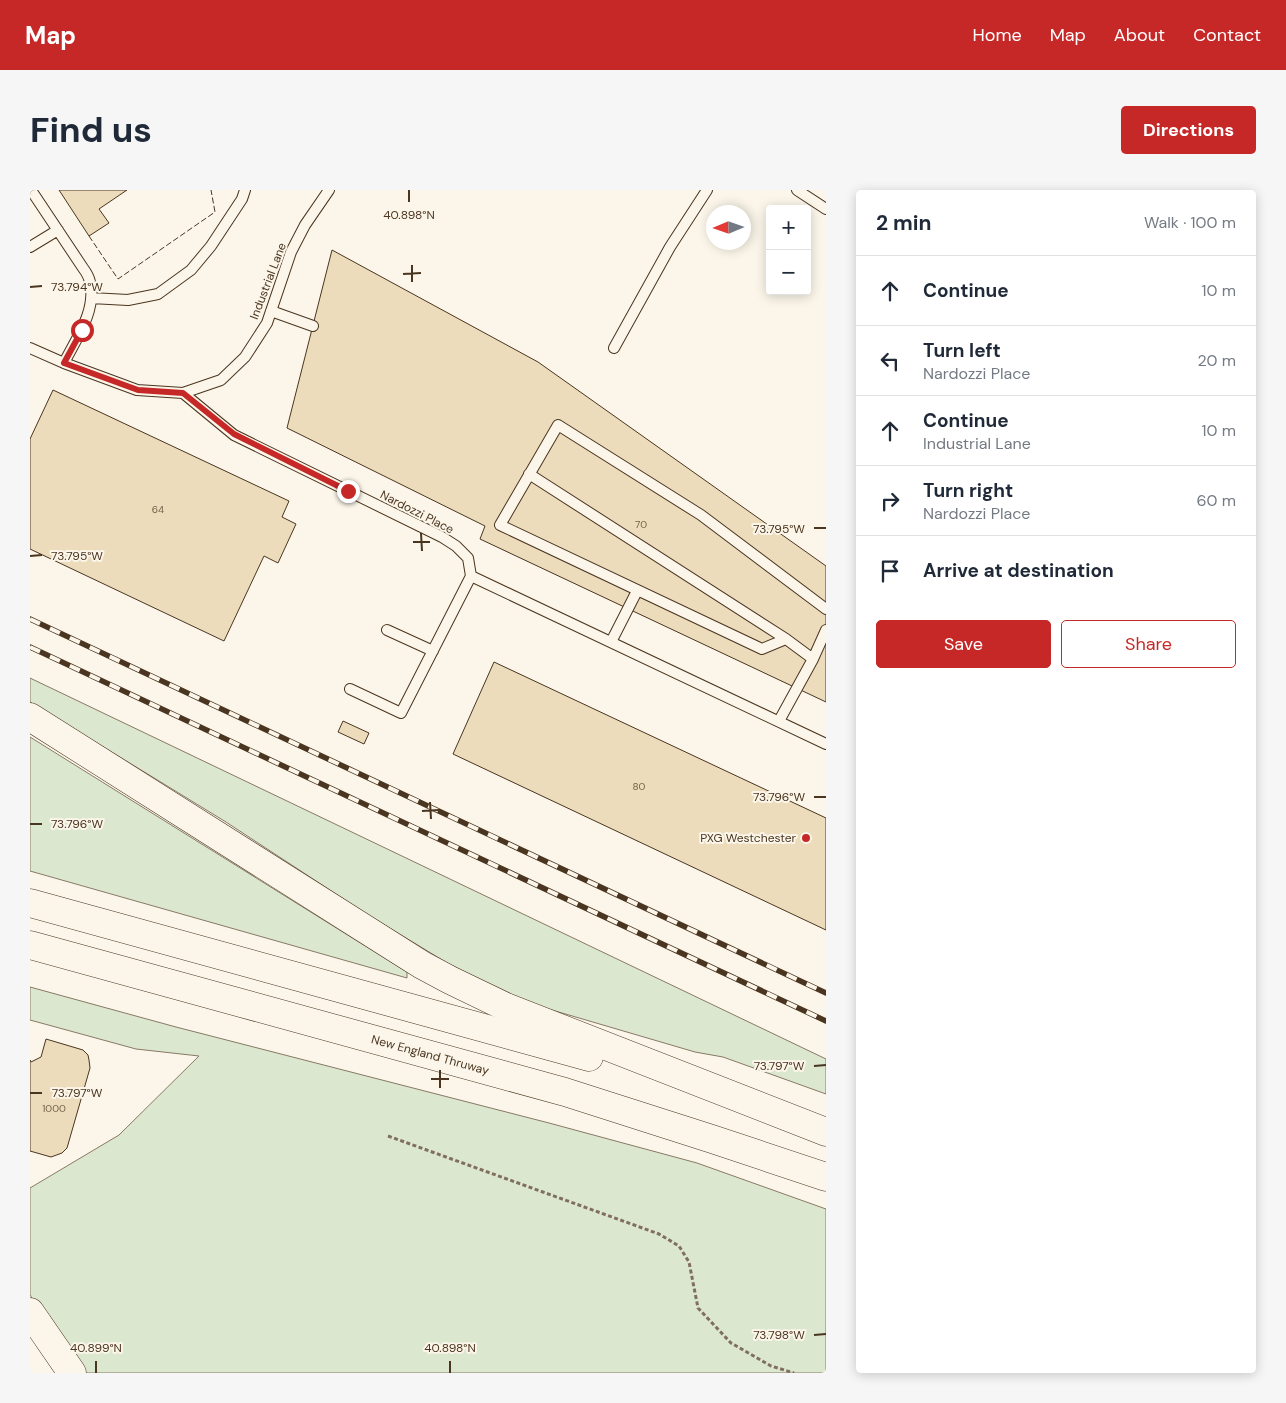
<!DOCTYPE html>
<html lang="en">
<head>
<meta charset="utf-8">
<style>
  :root { --surface:#fff; --page:#f6f6f7; --text:#1f2937; --muted:#747a83; --line:#e0e1e3; --accent:#c62828 }
  body { margin:0; font-family:"DM Sans",sans-serif; background:var(--page); color:var(--text) }
  .controls { position:absolute; right:15px; top:15px; display:grid; overflow:hidden; border-radius:5px; box-shadow:0 2px 12px #0003 }
  .controls button { width:45px; height:45px; display:grid; place-items:center; padding:0; border:0; border-bottom:1px solid var(--line); background:var(--surface); color:var(--text); font:25px sans-serif }
  .compass { position:absolute; left:676px; top:15px; width:45px; height:45px; border-radius:50%; background:var(--surface); box-shadow:0 2px 12px #0003; rotate:268deg }
  .stop { position:absolute; width:15px; height:15px; margin:-11px; border:4px solid #c62828; border-radius:50%; background:#fff }
  .stop.end { background:#c62828; border-color:#fff; box-shadow:0 1px 5px #0008 }
  .list { margin:0; padding:0; list-style:none }
  h2 { display:flex; justify-content:space-between; align-items:center; height:65px; margin:0; padding:0 20px; font-size:21px }
  h2 small { font-size:16px; font-weight:400; color:var(--muted) }
  .list li { display:grid; grid-template-columns:32px 1fr auto; gap:15px; align-items:center; box-sizing:border-box; height:70px; padding:0 20px; border-top:1px solid var(--line) }
  .list b { display:block; font-size:19px; white-space:nowrap }
  .list p { margin:0; font-size:16px; white-space:nowrap; color:var(--muted) }
  .list em { font-size:16px; font-style:normal; color:var(--muted) }
  .actions { display:flex; gap:10px; padding:15px 20px }
  .actions a { flex:1; padding:11px 0; border:1px solid var(--accent); border-radius:5px; text-align:center; font-size:18px; color:var(--accent) }
  .actions .main { background:var(--accent); color:#fff }
  .icon { flex:none; width:28px; height:28px; fill:none; stroke:currentColor; stroke-width:2; stroke-linecap:round; stroke-linejoin:round }
  .map { position:relative; flex:none; width:796px; height:1183px; overflow:hidden; border-radius:5px }
  header { display:flex; align-items:center; gap:30px; box-sizing:border-box; height:70px; padding:0 25px; background:var(--accent); color:#fff }
  header strong { font-size:24px }
  nav { display:flex; gap:28px; margin-inline-start:auto; font-size:18px }
  .intro { display:flex; align-items:center; justify-content:space-between; box-sizing:border-box; height:120px; padding:0 30px }
  h1 { margin:0; font-size:35px }
  .button { padding:12px 22px; border-radius:5px; background:var(--accent); color:#fff; font-size:18px; font-weight:700 }
  main { display:flex; gap:30px; padding:0 30px }
  aside { flex:1; background:var(--surface); border-radius:5px; box-shadow:0 2px 12px #0003 }
  .map>svg:first-child { display:block }
  .green { fill:#dce7d0; stroke:#887966 }
  .building { fill:#ecdcbc; stroke:#4a3520 }
  .lines { fill:none; stroke-linecap:round; stroke-linejoin:round }
  .service-casing { stroke:#4a3520; stroke-width:12 }
  .primary-casing { stroke:#4a3520; stroke-width:29 }
  .motorway-casing { stroke:#4a3520; stroke-width:29 }
  .path { stroke:#7f6f5c; stroke-width:3; stroke-dasharray:4 2.5; stroke-linecap:butt }
  .service { stroke:#fbf6e9; stroke-width:10 }
  .primary { stroke:#fbf6e9; stroke-width:28 }
  .motorway { stroke:#fbf6e9; stroke-width:28 }
  .rail-casing { stroke:#4a3520; stroke-width:5.5 }
  .rail { stroke:#fbf6e9; stroke-width:4; stroke-dasharray:11; stroke-linecap:butt }
  .fence { stroke:#4a3520; stroke-width:1; stroke-dasharray:6 2.5; stroke-linecap:butt }
  .route { stroke:#c62828; stroke-width:6 }
  .ticks { fill:none; stroke:#4a3520; stroke-width:2 }
  .poi-dot { fill:#c62828; stroke:#fbf6e9; stroke-width:2 }
  .labels { text-anchor:middle; stroke-width:4; stroke-linejoin:round; paint-order:stroke }
  .number-label { font-size:10px; fill:#725f47 }
  .street-label { font-size:12px; fill:#4a3520; stroke:#fbf6e9 }
  .poi-label { font-size:12px; fill:#4a3520; stroke:#fbf6e9; text-anchor:end }
  .ticks-label { font-size:12px; text-anchor:middle; fill:#4a3520; stroke:#fbf6e9; stroke-width:4; stroke-linejoin:round; paint-order:stroke }
</style>
</head>
<body>
<header>
<strong>Map</strong>
<nav><a>Home</a><a>Map</a><a>About</a><a>Contact</a></nav>
</header>
<div class="intro"><h1>Find us</h1><a class="button">Directions</a></div>
<main>
<div class="map">
<svg width="796" height="1183" viewBox="0 0 796 1183">
  <rect width="100%" height="100%" fill="#fbf6e9"/>
  <path class="green" d="M0,488l796,381v35l-103,-37 -28,-5 -167,-49 -79,-39 -81,-49 -142,-93 -196,-120z
    M0,547l377,235v6l-377,-107z
    M0,797l146,40 373,96 148,40 129,46v164h-746l-50,-78v-107l89,-53 80,-79 -63,-7 -106,-29z"/>
  <path class="building" d="M29,0h68l-28,19 10,14 -20,13z
    M302,60l206,112 288,204v136l-346,-163 5,-13 -198,-98z
    M23,200l236,111 -7,16 14,7 -18,39 -14,-7 -40,85 -194,-92v-110z
    M464,472l332,156v112l-373,-176z
    M313,531l26,12 -5,11 -26,-12z
    M16,849l37,11 5,5 1,5 1,8 -23,80 -5,5 -11,4 -21,-6v-91l1,2 10,-5z"/>
  <g class="lines">
    <defs>
      <path id="service" d="M1,0l52,78c3,4 6,9 7,14 7,28 -14,57 -26,81
        M767,0l29,19
        M0,57l28,-17
        M61,108l37,2 30,-6 33,-24 20,-24 31,-47 3,-9
        M241,121l42,15
        M0,158l34,15 73,27 46,3 38,-13 24,-23 22,-34 24,-71 14,-27 24,-35
        M584,158l56,-101 37,-57
        M153,203l51,42 208,102 14,9 12,12 3,18 -70,137 -51,-24
        M499,284l257,165 27,20
        M441,386l355,168
        M357,440l46,21
        M756,449l-24,10 -262,-124 58,-100 143,90 125,94
        M581,452l26,-51
        M749,531l34,-62 13,-29"/>
      <path id="primary" d="M0,1122l42,61"/>
      <g id="motorway">
        <path d="M0,527l392,248 28,15 56,27 320,125"/>
        <path d="M0,713l559,154"/>
        <path id="s1" d="M0,755l535,147 147,47 114,38"/>
      </g>
    </defs>
    <use href="#service" class="service-casing"/>
    <use href="#primary" class="primary-casing"/>
    <use href="#motorway" class="motorway-casing"/>
    <path class="path" d="M358,946l271,98 20,12 10,16 9,46 33,35 40,23 23,7"/>
    <use href="#service" class="service"/>
    <use href="#primary" class="primary"/>
    <use href="#motorway" class="motorway"/>
    <defs>
      <path id="rail" d="M0,429l796,374
        M0,457l796,374"/>
    </defs>
    <use href="#rail" class="rail-casing"/>
    <use href="#rail" class="rail"/>
    <path class="fence" d="M59,46l29,43 97,-67 -4,-22"/>
  </g>
  <g class="lines">
    <path class="route" d="M52,140l-18,33 74,27 45,3 51,41 114,57"/>
  </g>
  <path class="ticks" d="M379,0v12M382,75v17M373,84l18,-1M0,97l12,-1M784,338h12M391,343l1,18M383,352h17M0,366l12,-1M784,607h12M400,612l1,17M392,621l17,-1M0,634h12M784,876l12,-1M410,880v18M401,889h18M0,903h12M784,1145l12,-1M66,1171v12M420,1171v12"/>
  <circle class="poi-dot" cx="776" cy="648" r="5"/>
  <g class="labels">
    <g class="number-label">
      <text x="128" y="323">64</text>
      <text x="611" y="338">70</text>
      <text x="609" y="600">80</text>
      <text x="24" y="922">1000</text>
    </g>
    <g class="street-label">
      <text transform="translate(238 91) rotate(-69)" y="4">Industrial Lane</text>
      <text transform="translate(387 322) rotate(27)" y="4">Nardozzi Place</text>
      <text dy="4" stroke="none"><textPath href="#s1" startOffset="415">New England Thruway</textPath></text>
    </g>
    <g class="poi-label">
      <text x="766" y="652">PXG Westchester</text>
    </g>
  </g>
  <g class="ticks-label">
    <text x="379" y="29">40.898°N</text>
    <text x="47" y="101">73.794°W</text>
    <text x="749" y="343">73.795°W</text>
    <text x="47" y="370">73.795°W</text>
    <text x="749" y="611">73.796°W</text>
    <text x="47" y="638">73.796°W</text>
    <text x="749" y="880">73.797°W</text>
    <text x="47" y="907">73.797°W</text>
    <text x="749" y="1149">73.798°W</text>
    <text x="66" y="1162">40.899°N</text>
    <text x="420" y="1162">40.898°N</text>
  </g>
</svg>
<div class="controls">
<button>+</button>
<button>−</button>
</div>
<svg class="compass" viewBox="-18 -18 36 36"><path d="M0-13l5 13h-10z" fill="#e53935"/><path d="M0 13l5-13h-10z" fill="#747a83"/></svg>
<div class="stop" style="left:52px;top:140px"></div>
<div class="stop end" style="left:318px;top:301px"></div>
</div>
<aside>
<h2>2 min<small>Walk · 100 m</small></h2>
<ul class="list">
<li><svg class="icon" aria-label="ahead" viewBox="0 0 24 24"><path d="M12 20V5M6 11l6-6 6 6"/></svg><div><b>Continue</b></div><em>10 m</em></li>
<li><svg class="icon" aria-label="left" viewBox="0 0 24 24"><path d="M17 20v-9H6M10 6l-5 5 5 5"/></svg><div><b>Turn left</b><p>Nardozzi Place</p></div><em>20 m</em></li>
<li><svg class="icon" aria-label="ahead" viewBox="0 0 24 24"><path d="M12 20V5M6 11l6-6 6 6"/></svg><div><b>Continue</b><p>Industrial Lane</p></div><em>10 m</em></li>
<li><svg class="icon" aria-label="right" viewBox="0 0 24 24"><path d="M7 20v-9h11M14 6l5 5-5 5"/></svg><div><b>Turn right</b><p>Nardozzi Place</p></div><em>60 m</em></li>
<li><svg class="icon" aria-label="arrive" viewBox="0 0 24 24"><path d="M6 21V4h12l-3 4 3 4H6"/></svg><div><b>Arrive at destination</b></div></li>
</ul>
<div class="actions"><a class="main">Save</a><a>Share</a></div>
</aside>
</main>
</body>
</html>
